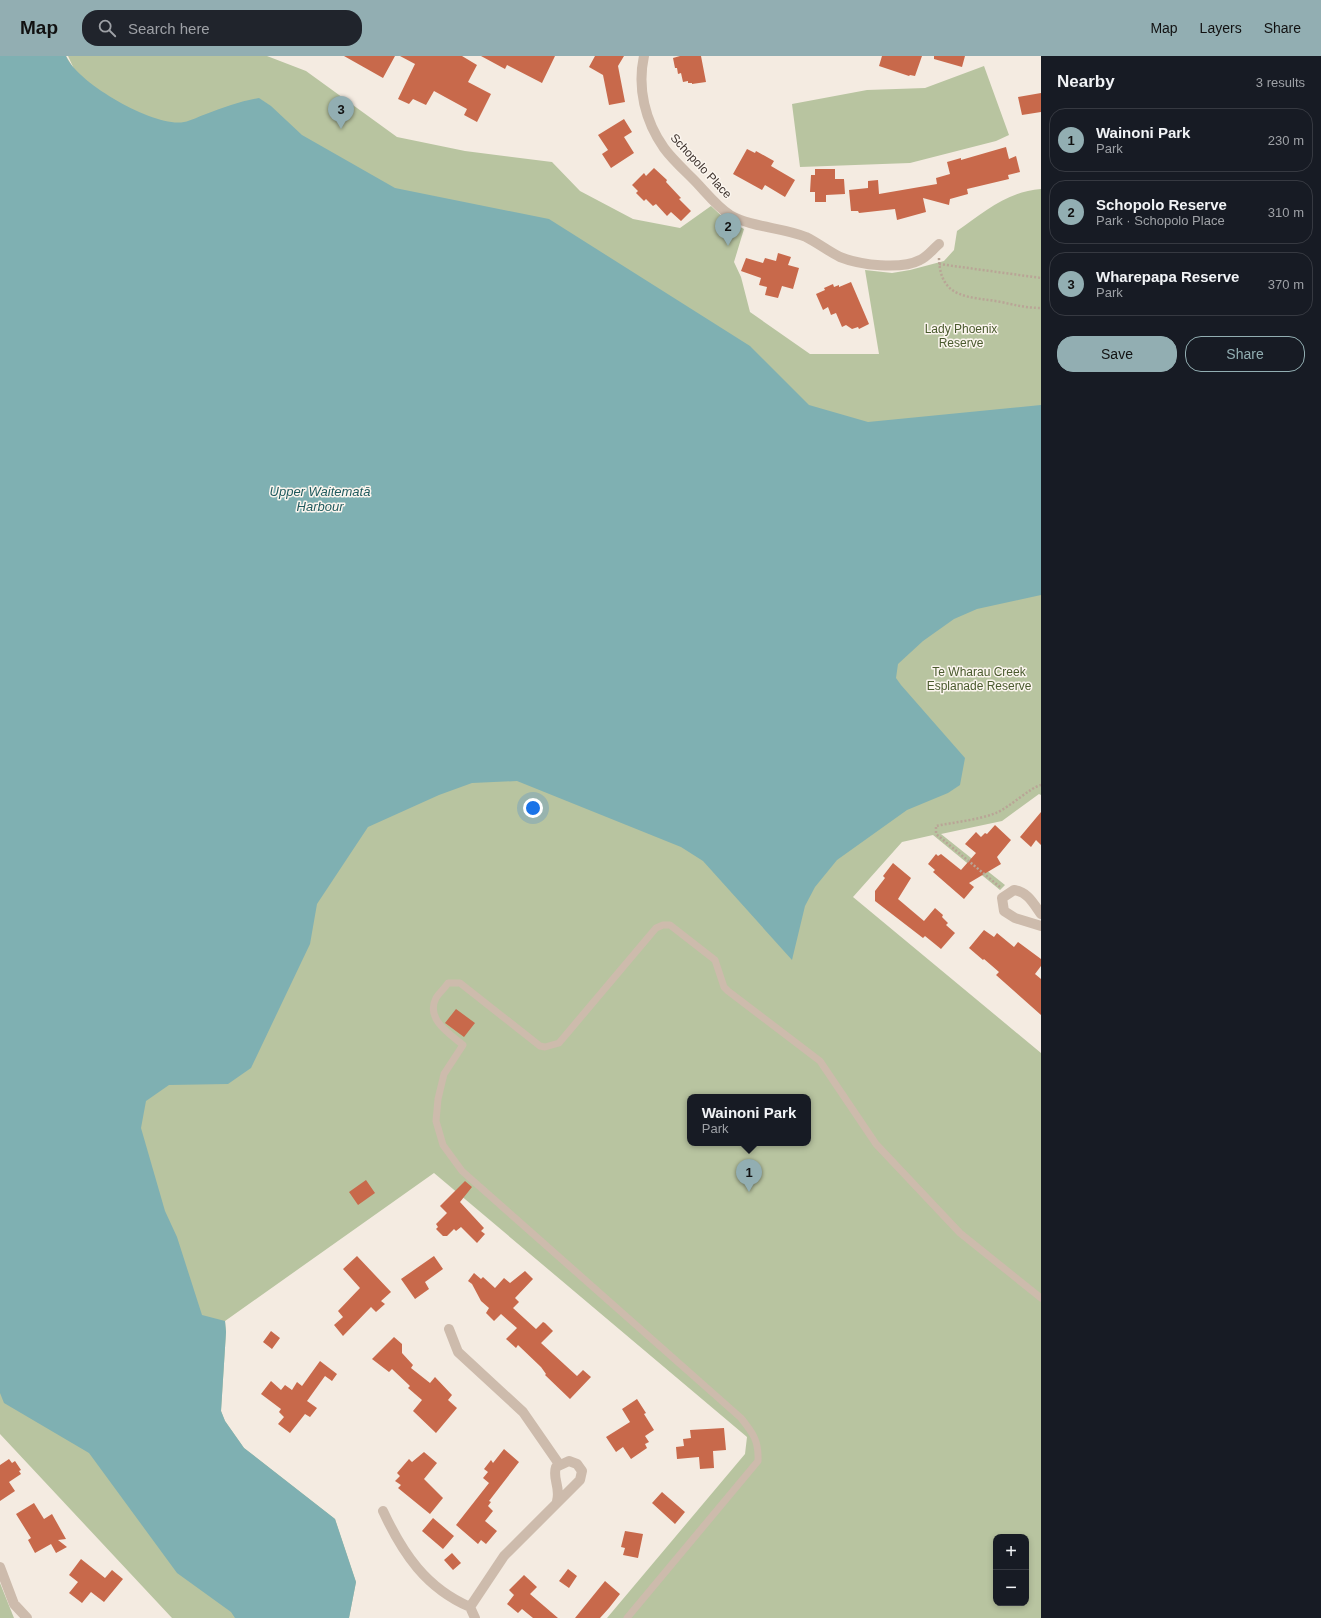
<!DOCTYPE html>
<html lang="en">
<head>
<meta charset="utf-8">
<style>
  :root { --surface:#171b24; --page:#20242c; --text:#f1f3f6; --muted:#9ea1a6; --line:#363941; --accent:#92aeb2 }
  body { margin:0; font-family:Helvetica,sans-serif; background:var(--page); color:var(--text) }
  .controls { position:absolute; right:12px; bottom:12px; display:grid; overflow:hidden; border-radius:8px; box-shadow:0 2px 6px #0003 }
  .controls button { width:36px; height:36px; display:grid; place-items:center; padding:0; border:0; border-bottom:1px solid var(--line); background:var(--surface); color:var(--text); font:20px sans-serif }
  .you { position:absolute; left:533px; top:752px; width:14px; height:14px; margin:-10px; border:3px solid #fff; border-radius:50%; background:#1a73e8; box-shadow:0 0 0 6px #1a73e833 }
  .badge { display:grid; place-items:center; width:26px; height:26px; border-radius:50%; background:var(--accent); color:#111; font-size:13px; font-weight:700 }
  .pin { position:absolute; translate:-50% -33px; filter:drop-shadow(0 1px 2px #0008) }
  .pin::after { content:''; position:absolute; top:21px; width:14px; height:12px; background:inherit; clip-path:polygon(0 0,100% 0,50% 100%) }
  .popup { position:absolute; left:687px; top:1038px; width:124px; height:52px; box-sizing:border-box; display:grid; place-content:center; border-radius:8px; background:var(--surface); filter:drop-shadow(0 1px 3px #0005); font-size:13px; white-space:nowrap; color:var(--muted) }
  .popup b { font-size:15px; color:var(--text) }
  .popup::after { content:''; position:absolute; left:50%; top:100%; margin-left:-8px; border:8px solid transparent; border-top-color:var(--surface) }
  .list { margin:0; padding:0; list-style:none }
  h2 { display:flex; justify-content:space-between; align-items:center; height:52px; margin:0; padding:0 16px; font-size:17px }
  h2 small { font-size:13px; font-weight:400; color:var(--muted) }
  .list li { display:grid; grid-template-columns:26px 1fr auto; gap:12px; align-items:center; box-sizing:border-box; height:64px; margin:0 8px 8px; padding:0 8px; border:1px solid var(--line); border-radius:16px }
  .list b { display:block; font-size:15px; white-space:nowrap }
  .list p { margin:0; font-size:13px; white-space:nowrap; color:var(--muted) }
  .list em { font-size:13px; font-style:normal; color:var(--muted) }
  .actions { display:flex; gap:8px; padding:12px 16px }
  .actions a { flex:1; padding:9px 0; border:1px solid var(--accent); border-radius:16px; text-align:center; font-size:14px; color:var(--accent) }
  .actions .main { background:var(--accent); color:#111 }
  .icon { flex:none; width:22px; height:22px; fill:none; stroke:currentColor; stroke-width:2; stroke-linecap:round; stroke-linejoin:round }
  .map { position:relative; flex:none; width:1041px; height:1562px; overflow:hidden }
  header { display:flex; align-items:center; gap:24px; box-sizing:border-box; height:56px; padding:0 20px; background:var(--accent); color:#111 }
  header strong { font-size:19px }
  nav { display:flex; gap:22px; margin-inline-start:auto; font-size:14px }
  .search { width:280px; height:36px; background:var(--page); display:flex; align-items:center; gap:10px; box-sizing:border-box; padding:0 14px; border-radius:16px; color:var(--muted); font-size:15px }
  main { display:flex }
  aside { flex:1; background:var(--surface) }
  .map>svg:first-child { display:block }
  .green { fill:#b8c4a0; fill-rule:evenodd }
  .water { fill:#7fb0b2 }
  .building { fill:#c8694b }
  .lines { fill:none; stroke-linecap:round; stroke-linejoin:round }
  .path { stroke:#b9a596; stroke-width:2.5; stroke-dasharray:2 2; stroke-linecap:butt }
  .lane { stroke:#cdbbac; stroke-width:7 }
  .street { stroke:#cdbbac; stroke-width:10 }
  .labels { text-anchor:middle; stroke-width:3; stroke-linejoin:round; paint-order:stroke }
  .street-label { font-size:12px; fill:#3b302b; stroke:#fbf5ee }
  .park-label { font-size:12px; fill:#4a5a2e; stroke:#fbf5ee }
  .water-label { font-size:13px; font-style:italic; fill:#1f5a5e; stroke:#fbf5ee }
</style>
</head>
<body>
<header>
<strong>Map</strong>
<div class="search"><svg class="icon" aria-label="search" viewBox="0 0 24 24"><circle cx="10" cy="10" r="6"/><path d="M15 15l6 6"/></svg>Search here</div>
<nav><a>Map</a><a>Layers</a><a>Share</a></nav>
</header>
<main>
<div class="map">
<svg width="1041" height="1562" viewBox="0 0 1041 1562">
  <rect width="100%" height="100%" fill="#f4ebe1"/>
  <path class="green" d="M0,0h66l8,13 -6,-13h199l39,15 91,66 68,14 87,11 28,29 53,28 47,9 31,-22 14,13 19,10 -10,33 7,15 9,35 60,42h69l-14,-84 27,3 18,-3 34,-9 10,-11 3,-19c28,-19 49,-39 84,-42v606l-2,-1 -37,27 -61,13 64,51 -5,5 -67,-55 -31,7 -49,55 188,156v565h-434l138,-164 2,-17 -313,-264 -209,148 1,11 -5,79 4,10 19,27 91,71 21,63 -7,36h-177l-172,-184zM690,1041h118v46h-118zM996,1481h30v66h-30z
    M984,10l25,69 -13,6 -86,22 -110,4 -8,-63 75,-14 58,-2z
    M0,1527l14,35h-14z"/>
  <path class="water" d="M0,0h66c11,27 89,72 118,66 7,-1 15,-6 22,-8 18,-7 35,-13 53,-16l12,8 31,29 93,53 154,31 201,127 59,59 59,17 173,-17v190l-64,14 -23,10 -31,22 -25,23 -2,14 5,7 64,73 -5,27 -12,8 -41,17 -70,50 -22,27 -10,19 -13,54 -89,-99 -22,-14 -164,-66 -45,2 -33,12 -71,32 -51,77 -7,40 -59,124 -23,16 -59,1 -23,16 -5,27 24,83 12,26 25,78 23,6 1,11 -5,79 4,10 19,27 91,71 21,63 -7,36h-114l-4,-6 -54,-39 -88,-120 -85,-50 -4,-10z"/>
  <path class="building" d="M344,0h51l-12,22z
    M400,0h62l15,9 -9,17 23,12 -14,28 -13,-7 3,-6 -33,-18 -8,14 -13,-6 -4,5 -11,-5 17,-35z
    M481,0h74l-13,27 -35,-18 -2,4z
    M595,0h29l-6,10 7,36 -16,3 -6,-30 -14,-8z
    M680,0h21l5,26 -14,2v-1h-4v-2l-5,1 -2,-9 -3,1 -1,-6h-2l-2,-10z
    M882,0h40l-7,20 -5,-1 -1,1 -30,-10z
    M934,0h31l-3,11 -28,-8z
    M1041,37v19l-19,3 -4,-18z
    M624,63l8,13 -8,5 10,16 -23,15 -9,-14 6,-4 -10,-15z
    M1006,91l3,12 7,-3 4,16 -12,3 1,4 -42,10 1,5 -18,5 -1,6 -26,-7 3,14 -29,8 -2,-11 -36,4 -1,-2h-7l-2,-21 19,-2v-7l10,-1 1,14 58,-10 -1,-6 14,-4 -3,-12 14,-4v2z
    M747,93l8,4 1,-2 18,10 -3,5 24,14 -10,17 -20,-12 -3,5 -29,-16z
    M654,112l13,12 -1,2 15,16 -2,1 12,12 -10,10 -10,-9 -4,4 -11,-12 -3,2 -7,-7 -2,2 -8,-8 2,-2 -6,-6 12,-12 2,3z
    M815,113h20v10h9l1,15 -19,1v7h-11v-10h-5l1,-17h4z
    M778,197l13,4 -3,8 11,3 -6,21 -11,-3 -4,12 -13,-3 2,-8 -8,-2 2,-7 -20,-7 5,-13 17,5 2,-5 11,3z
    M851,226l18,42 -10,5 -1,-2 -6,2 -6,-4 -4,2 -6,-14 -5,2 -3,-8 -5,3 -7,-16 9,-4 -1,-2 9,-4 1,3 5,-2v2z
    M1041,756v33l-5,-5 -5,7 -11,-10z
    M995,769l16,15 -14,17 4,7 -32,19 5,4 -10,12 -31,-27 2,-2 -7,-6 8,-10 2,2 3,-2 20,16 15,-17 -11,-9 11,-12 5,5 4,-4 2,1z
    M893,807l18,15 -13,21 26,22 11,-13 8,7 -1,2 6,6 -2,2 9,8 -14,16 -16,-13 -2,2 -48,-37v-10l10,-13 -2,-2z
    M984,874l10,7 3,-4 17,14 4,-5 23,17v7l-6,8 6,5v36l-45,-40 3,-3 -15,-13 -1,1 -14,-12z
    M456,953l19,14 -11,14 -19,-14z
    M366,1124l9,13 -17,12 -9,-13z
    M465,1125l7,6 -12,15 24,26 -3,3 4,3 -8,9 -16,-16 -5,4 -2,-2 -7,7h-4l-7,-7 2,-2 -2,-3 11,-11 -7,-7z
    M357,1200l34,36 -10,9 4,3 -9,8 -5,-5 -28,29 -9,-11 9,-8 -5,-6 22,-23 -17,-19z
    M434,1200l9,13 -18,13 4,7 -14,10 -14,-20z
    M525,1215l8,8 -18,19 4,4 -6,6 23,21 7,-7 2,1 8,8 -12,12 36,33 6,-6 8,7 -21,22 -25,-24 1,-1 -5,-7 -23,-22 -2,3 -10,-9 11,-11 -16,-14 -7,7 -8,-8 3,-5 -8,-7 -9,-17 -4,-3 6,-8 7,6 2,-2 12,11 9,-10 6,5z
    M271,1275l9,7 -8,11 -9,-7z
    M394,1281l8,7v9l11,12 -2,3 19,15 5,-6 17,18 -4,5 9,8 -21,25 -23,-22 9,-11 -14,-12 2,-2 -18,-17 -3,3 -17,-13z
    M320,1305l17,13 -5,7 -7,-5 -18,25 10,7 -7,9 -5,-3 -15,19 -12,-9 6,-7 -5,-5 2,-3 -20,-15 10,-13 10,9 4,-5 7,5 5,-8 5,4z
    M637,1343l9,14 -2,1 10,16 -9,6 4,6 -4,2 2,4 -16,11 -8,-12 -7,5 -10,-15 24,-15 -8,-13z
    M724,1372l2,22 -13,1 1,17 -14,1 -1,-12 -22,2 -1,-12 8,-1 -1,-7 8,-1 -1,-8z
    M504,1393l15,13 -30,39 2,1 -3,4 5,5 -8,10 12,10 -11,13 -5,-4 -3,4 -22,-19 33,-42 -6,-5 5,-6 -4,-3 7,-9 2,3z
    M424,1396l13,11 -13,16 19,19 -13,16 -32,-26 3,-3 -6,-4 5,-5 -3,-3 12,-14 3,3z
    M9,1403l3,4 3,-2 6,9 -2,1 2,3 -12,8 6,9 -15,10v-36z
    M662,1436l23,20 -10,12 -23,-21z
    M34,1447l10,16 8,-5 14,25 -8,1 9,7 -11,6 -5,-9 -16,9 -7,-13 3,-2 -15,-24z
    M433,1462l21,18 -11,13 -21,-18z
    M625,1475l18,3 -5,24 -15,-3 2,-7 -4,-1z
    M452,1497l9,10 -8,7 -9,-10z
    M81,1503l24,19 7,-8 11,9 -19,23 -13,-10 -9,11 -13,-10 9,-11 -9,-7z
    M568,1513l9,7 -8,12 -10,-7z
    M524,1519l13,12 -7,7 28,24h-25l-11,-9 -4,4 -11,-9 7,-9 -5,-5z
    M605,1525l15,13 -11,14 -9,10h-25z"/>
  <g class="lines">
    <path class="path" d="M939,202c1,43 32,38 62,44 14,3 26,6 40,6
      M939,208l102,14
      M1000,831l-64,-53v-8c19,-4 42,-6 60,-13 14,-6 35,-26 45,-28"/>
    <path class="lane" d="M627,1562l131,-157c1,-20 -5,-28 -17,-43l-279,-247 -19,-26 -7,-24 2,-22 6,-25 19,-29c-13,-11 -38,-26 -27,-47 3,-5 9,-10 12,-15h12l80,63 5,1 14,-4 97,-115 7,-3h7l45,35 9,27 4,4 92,70 56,83 84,89 81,65"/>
    <path class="street" d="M644,0c-7,32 1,65 20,92 8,11 19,21 29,31 12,12 23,27 37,36 23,13 52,12 76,22 12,6 22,14 34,20 20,8 61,13 80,3 7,-3 13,-11 19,-16
      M1041,858c-8,-11 -13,-22 -27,-24l-12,8 2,13 11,7 26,8
      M449,1273l9,23 65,60 36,52
      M383,1455c20,43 43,77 87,96l5,11
      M0,1511l14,37 13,14
      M470,1551l34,-51 76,-76 2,-9 -5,-7 -8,-3 -13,6c-4,12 5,20 1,34"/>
  </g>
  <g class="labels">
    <g class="street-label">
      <text transform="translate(701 110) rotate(47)" y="4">Schopolo Place</text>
    </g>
    <g class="park-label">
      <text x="961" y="277">Lady Phoenix<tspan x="961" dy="14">Reserve</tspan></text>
      <text x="979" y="620">Te Wharau Creek<tspan x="979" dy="14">Esplanade Reserve</tspan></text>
    </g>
    <g class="water-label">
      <text x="320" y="440">Upper Waitematā<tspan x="320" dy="15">Harbour</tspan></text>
    </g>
  </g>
</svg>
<div class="controls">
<button>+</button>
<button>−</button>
</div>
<div class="you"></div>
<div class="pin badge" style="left:749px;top:1136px">1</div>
<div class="popup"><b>Wainoni Park</b>Park</div>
<div class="pin badge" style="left:728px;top:190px">2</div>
<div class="pin badge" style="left:341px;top:73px">3</div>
</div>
<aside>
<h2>Nearby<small>3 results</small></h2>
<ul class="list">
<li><span class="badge">1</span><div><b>Wainoni Park</b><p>Park</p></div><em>230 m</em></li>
<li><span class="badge">2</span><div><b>Schopolo Reserve</b><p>Park · Schopolo Place</p></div><em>310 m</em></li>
<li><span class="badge">3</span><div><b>Wharepapa Reserve</b><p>Park</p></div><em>370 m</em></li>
</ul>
<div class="actions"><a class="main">Save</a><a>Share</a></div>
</aside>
</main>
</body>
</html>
